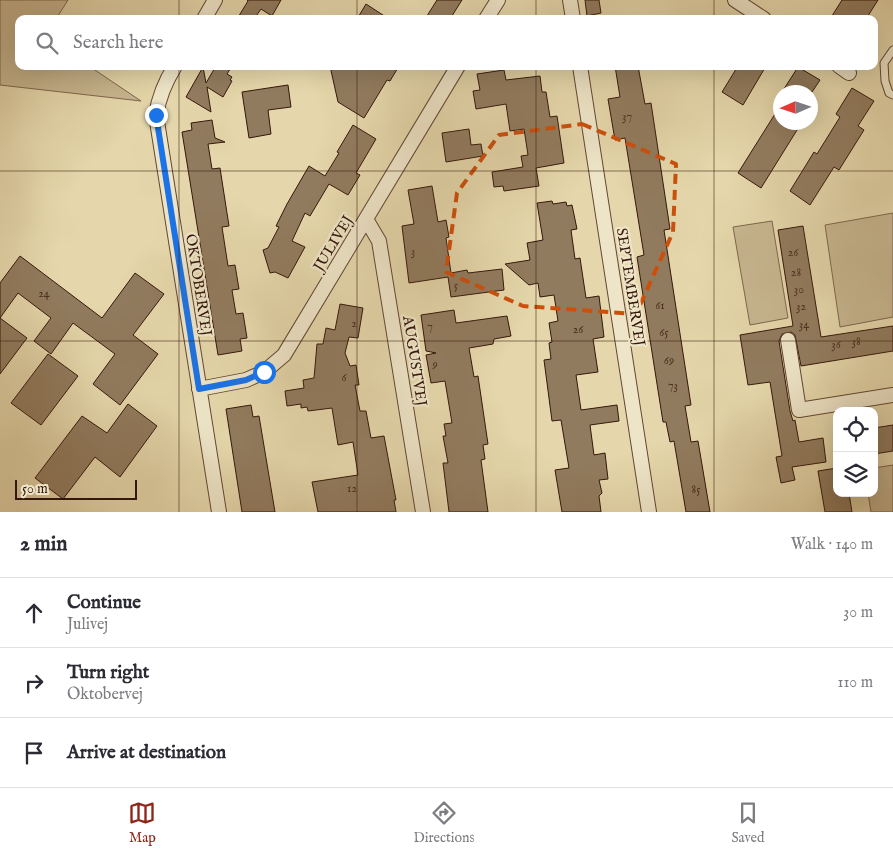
<!DOCTYPE html>
<html lang="en">
<head>
<meta charset="utf-8">
<style>
  :root { --surface:#fff; --page:#f2f2f3; --text:#2b2b33; --muted:#7c7c81; --line:#e1e1e2; --accent:#8f2418 }
  body { margin:0; font-family:"IM FELL English",serif; background:var(--page); color:var(--text) }
  .controls { position:absolute; right:15px; bottom:15px; display:grid; overflow:hidden; border-radius:10px; box-shadow:0 5px 20px #0002 }
  .controls button { width:45px; height:45px; display:grid; place-items:center; padding:0; border:0; border-bottom:1px solid var(--line); background:var(--surface); color:var(--text); font:25px sans-serif }
  .compass { position:absolute; left:773px; top:85px; width:45px; height:45px; border-radius:50%; background:var(--surface); box-shadow:0 5px 20px #0002; rotate:267deg }
  .scale { position:absolute; left:15px; bottom:12px; width:122px; box-sizing:border-box; padding-left:5px; border:2px solid #36170b; border-top:0; font-size:14px; line-height:18px; white-space:nowrap; color:#36170b; -webkit-text-stroke:4px #eee5c8; paint-order:stroke }
  .stop { position:absolute; width:15px; height:15px; margin:-11px; border:4px solid #1a73e8; border-radius:50%; background:#fff }
  .stop.end { background:#1a73e8; border-color:#fff; box-shadow:0 1px 5px #0008 }
  .list { margin:0; padding:0; list-style:none }
  h2 { display:flex; justify-content:space-between; align-items:center; height:65px; margin:0; padding:0 20px; font-size:21px }
  h2 small { font-size:16px; font-weight:400; color:var(--muted) }
  .list li { display:grid; grid-template-columns:32px 1fr auto; gap:15px; align-items:center; box-sizing:border-box; height:70px; padding:0 20px; border-top:1px solid var(--line) }
  .list b { display:block; font-size:19px; white-space:nowrap }
  .list p { margin:0; font-size:16px; white-space:nowrap; color:var(--muted) }
  .list em { font-size:16px; font-style:normal; color:var(--muted) }
  .icon { flex:none; width:28px; height:28px; fill:none; stroke:currentColor; stroke-width:2; stroke-linecap:round; stroke-linejoin:round }
  .map { position:relative; flex:none; width:893px; height:512px; overflow:hidden }
  .search { position:absolute; background:var(--surface); box-shadow:0 5px 20px #0002; left:15px; right:15px; top:15px; height:55px; display:flex; align-items:center; gap:12px; box-sizing:border-box; padding:0 18px; border-radius:10px; color:var(--muted); font-size:19px }
  .sheet { height:275px; background:var(--surface) }
  nav { display:flex; justify-content:space-around; align-items:center; box-sizing:border-box; height:70px; border-top:1px solid var(--line); background:var(--surface); font-size:14px; color:var(--muted) }
  nav a { display:grid; justify-items:center; gap:2px }
  nav .on { color:var(--accent) }
  .map>svg:first-child { display:block }
  .green { fill:#c7b690; stroke:#7e664e }
  .building { fill:#917b5e; stroke:#36170b }
  .lines { fill:none; stroke-linecap:round; stroke-linejoin:round }
  .service-casing { stroke:#624733; stroke-width:9 }
  .minor-casing { stroke:#624733; stroke-width:16 }
  .service { stroke:#eee5c8; stroke-width:7 }
  .minor { stroke:#eee5c8; stroke-width:14 }
  .route { stroke:#1a73e8; stroke-width:6 }
  .marked { fill:none; stroke:#cd4f0c; stroke-width:4; stroke-dasharray:10 6; stroke-linejoin:round }
  .grid { fill:none; stroke:#36170b; stroke-width:1; stroke-opacity:0.55 }
  .labels { text-anchor:middle; stroke-width:4.5; stroke-linejoin:round; paint-order:stroke }
  .number-label { font-size:12px; fill:#4d3020 }
  .street-label { font-size:15px; fill:#36170b; stroke:#eee5c8 }
</style>
</head>
<body>
<div class="map">
<svg width="893" height="512" viewBox="0 0 893 512">
  <rect width="100%" height="100%" fill="#e5d7ab"/>
  <filter id="stains"><feTurbulence type="fractalNoise" baseFrequency=".004" numOctaves="4"/><feColorMatrix values="0 0 0 0 .2 0 0 0 0 .09 0 0 0 0 .02 0 0 0 .5 -.17"/></filter>
  <radialGradient id="worn" r=".72"><stop offset=".6" stop-color="#630" stop-opacity="0"/><stop offset="1" stop-color="#630" stop-opacity=".3"/></radialGradient>
  <path class="green" d="M0,0h68l-12,19h-37v47h70l52,35 -141,-16z
    M893,213v104l-53,10 -15,-102z
    M772,221l16,97 -38,7 -17,-98z
    M893,465v47h-22l-3,-19h6v-25z"/>
  <path class="building" d="M247,0h34l-9,16 -11,-7 -7,10h-17l11,-18z
    M437,0h25l-12,19h-25z
    M585,0h14l2,13 -14,3z
    M842,0h36l-12,19h-36z
    M366,4l23,15h-32z
    M216,66h16l-5,8 5,3 -2,3 2,1 -9,16 -16,-10 4,25 -25,-15 17,-30 3,16z
    M330,66h69l-9,15 -3,-1 -23,38 -26,-16z
    M615,66h23l7,38 6,-1 19,126 -6,1 27,175 -6,1 6,36 7,-1 12,71h-24l-12,-71 -4,1 -4,-20h-3l-26,-165 7,-2 -19,-117 -10,2 -7,-41 12,-2z
    M738,66h28l-23,39 -21,-13z
    M798,67l22,13 -8,12h-30z
    M504,70l2,10 34,-4 2,16h4l4,25 7,-1 7,47 -28,5 3,18 -35,5 -1,-5 -9,1 -2,-15 31,-5 -2,-11 7,-1 -4,-26 -14,2 -4,-27 -30,5 -3,-18 7,-1 -3,-16z
    M288,85l3,22 -23,3 3,24 -22,4 -7,-46z
    M852,88l22,13 -16,25 6,4 -25,40 -5,-3 -24,38 -20,-14 24,-39 3,2 23,-37 -4,-3z
    M780,106v16h22l-41,66 -23,-15z
    M212,120l3,18 10,4 -17,2 4,25 8,-1 9,58 -7,1 6,39 7,-1 4,24 -7,1 4,24 7,-1 4,25 -7,1 2,12 -24,4 -36,-223 10,-2 -1,-7z
    M353,125l23,14 -20,34 4,2 -12,20 -19,-11 -19,32 -5,-3 -13,28 13,6 -17,31 -13,-6 -5,1 -7,-23 5,-2 11,-21 -3,-1 11,-22 22,-38 16,10 14,-23 -2,-1z
    M469,129l2,16 10,-1 2,12 -37,6 -4,-29z
    M432,186l6,36 8,-2 3,17 -3,1 5,35 16,-3 1,3 34,-4 2,21 -53,7 -3,-20 -39,6 -7,-57 12,-2 -6,-34z
    M552,201l1,3 13,-2 1,4 5,-1 5,24 -6,1 4,29 5,-1 6,40 13,-2 5,41 -11,2 5,33 -22,3 5,35 36,-5 2,16 -29,4 4,30 11,-2 3,26 -9,1 3,13 -3,3 2,16h-39l-7,-42 14,-2 -8,-48 -9,1 -8,-61 7,-1 -2,-16 3,-1 -3,-19 9,-2 -4,-26 -14,2 -2,-14 -9,2 -24,-21 25,-4 -3,-17 16,-3 -6,-37z
    M803,226l18,111 72,-11v25l-92,15 -6,-31 -4,-3 -9,2 -3,7 11,70 3,10 2,-1 4,22 24,-4 3,24 -34,5 3,13 -14,3 -5,-26 6,-1 -12,-74 -22,3 -8,-50 53,-9 -15,-96z
    M20,256l82,62 33,-45 29,21 -31,41 25,19 -38,51 -27,-21 22,-30 -42,-31 -22,31 -17,-13 17,-23 -33,-25 -18,25v-35z
    M340,304l23,4 -5,30 -9,-1 -4,16 5,13 6,-1 3,20h-4l5,26h6l5,27 13,-2 12,64h-2l2,12h-78l-6,-30 46,-7 -5,-33 -15,3 -6,-37 -24,3 -1,-4 -6,1v-4l-14,2 -2,-15 19,-3 -1,-8 11,-2 3,-34h6l3,-16 9,2z
    M454,310l2,13 51,-7 4,20 -17,3 -1,5 -24,4 5,29 4,-1 10,68 -5,1 2,14 -4,1 7,52h-39l-6,-49h5l-5,-27h3l-2,-12 8,-1 -7,-42 -14,2 -5,-28 10,-2 -10,-2 -5,-36z
    M0,318l27,20 -27,36z
    M48,354l30,22 -37,49 -30,-22z
    M128,404l29,22 -37,51 -25,-20 -32,42 -28,-21 47,-62 25,17z
    M251,405l2,12 6,-1 16,96h-33l-16,-103z
    M893,425v26l-19,3v-26z
    M837,468v25h12l3,19h-27l-7,-41z"/>
  <g class="lines">
    <defs>
      <path id="service" d="M893,50l-9,13 1,18 4,12 4,2"/>
      <path id="minor" d="M570,0l3,19
        M735,0l29,19
        M204,19l11,-19
        M486,19l12,-19
        M175,66c-10,16 -16,30 -19,49l63,397
        M580,66l69,446
        M839,66l10,7
        M366,219l13,22 44,271
        M788,340l11,70 94,-15
        M199,389l47,-9 18,-8 20,-17 174,-289"/>
    </defs>
    <use href="#service" class="service-casing"/>
    <use href="#minor" class="minor-casing"/>
    <use href="#service" class="service"/>
    <use href="#minor" class="minor"/>
  </g>
  <g class="lines">
    <path class="route" d="M156,115l43,274 47,-9 18,-8"/>
  </g>
  <path class="marked" d="M582,124l94,40 -3,68 -37,82 -113,-8 -77,-34 11,-79 42,-58z"/>
  <path class="grid" d="M179,0v19M357,0v19M536,0v19M714,0v19M179,66v446M357,66v446M536,66v446M714,66v446M0,171h893M0,341h893"/>
  <g class="labels">
    <g class="number-label">
      <text x="627" y="120">37</text>
      <text x="413" y="255">3</text>
      <text x="793" y="256">26</text>
      <text x="796" y="276">28</text>
      <text x="456" y="289">5</text>
      <text x="799" y="293">30</text>
      <text x="44" y="297">24</text>
      <text x="660" y="309">61</text>
      <text x="801" y="310">32</text>
      <text x="354" y="327">2</text>
      <text x="804" y="328">34</text>
      <text x="430" y="330">7</text>
      <text x="578" y="333">26</text>
      <text x="664" y="336">65</text>
      <text x="856" y="345">38</text>
      <text x="836" y="348">36</text>
      <text x="669" y="364">69</text>
      <text x="435" y="368">9</text>
      <text x="344" y="381">6</text>
      <text x="673" y="389">73</text>
      <text x="352" y="492">12</text>
      <text x="696" y="493">85</text>
    </g>
    <g class="street-label">
      <text transform="translate(333 243) rotate(-59)" y="5">JULIVEJ</text>
      <text transform="translate(199 285) rotate(81)" y="5">OKTOBERVEJ</text>
      <text transform="translate(631 287) rotate(81)" y="5">SEPTEMBERVEJ</text>
      <text transform="translate(415 361) rotate(81)" y="5">AUGUSTVEJ</text>
    </g>
  </g>
  <rect width="100%" height="100%" filter="url(#stains)"/>
  <rect width="100%" height="100%" fill="url(#worn)"/>
</svg>
<div class="controls">
<button><svg class="icon" aria-label="locate" viewBox="0 0 24 24"><circle cx="12" cy="12" r="6"/><path d="M12 2v4M12 18v4M2 12h4M18 12h4"/></svg></button>
<button><svg class="icon" aria-label="layers" viewBox="0 0 24 24"><path d="M12 4l9 5-9 5-9-5zM3 14l9 5 9-5"/></svg></button>
</div>
<svg class="compass" viewBox="-18 -18 36 36"><path d="M0-13l5 13h-10z" fill="#e53935"/><path d="M0 13l5-13h-10z" fill="#7c7c81"/></svg>
<div class="scale">50 m</div>
<div class="stop" style="left:264px;top:372px"></div>
<div class="stop end" style="left:156px;top:115px"></div>
<div class="search"><svg class="icon" aria-label="search" viewBox="0 0 24 24"><circle cx="10" cy="10" r="6"/><path d="M15 15l6 6"/></svg>Search here</div>
</div>
<section class="sheet">
<h2>2 min<small>Walk · 140 m</small></h2>
<ul class="list">
<li><svg class="icon" aria-label="ahead" viewBox="0 0 24 24"><path d="M12 20V5M6 11l6-6 6 6"/></svg><div><b>Continue</b><p>Julivej</p></div><em>30 m</em></li>
<li><svg class="icon" aria-label="right" viewBox="0 0 24 24"><path d="M7 20v-9h11M14 6l5 5-5 5"/></svg><div><b>Turn right</b><p>Oktobervej</p></div><em>110 m</em></li>
<li><svg class="icon" aria-label="arrive" viewBox="0 0 24 24"><path d="M6 21V4h12l-3 4 3 4H6"/></svg><div><b>Arrive at destination</b></div></li>
</ul>
</section>
<nav>
<a class="on"><svg class="icon" aria-label="map" viewBox="0 0 24 24"><path d="M3 6l6-2 6 2 6-2v14l-6 2-6-2-6 2zM9 4v14M15 6v14"/></svg>Map</a>
<a><svg class="icon" aria-label="directions" viewBox="0 0 24 24"><path d="M12 3l9 9-9 9-9-9zM9 14v-3h6M13 9l2 2-2 2"/></svg>Directions</a>
<a><svg class="icon" aria-label="saved" viewBox="0 0 24 24"><path d="M7 4h10v16l-5-4-5 4z"/></svg>Saved</a>
</nav>
</body>
</html>
